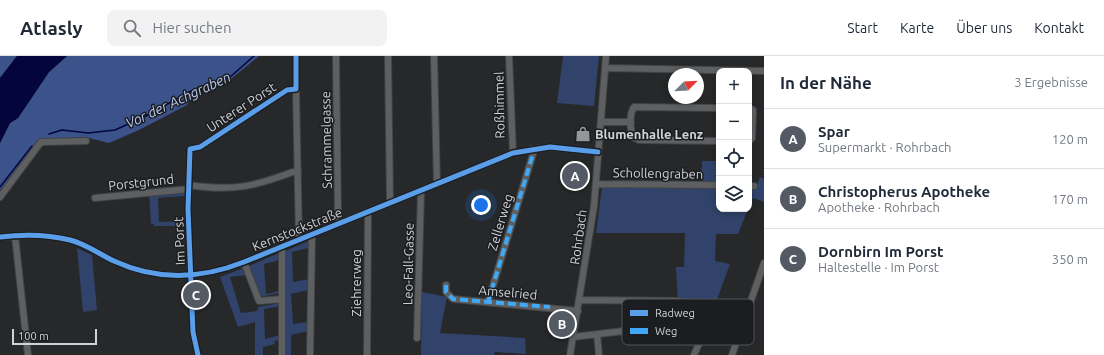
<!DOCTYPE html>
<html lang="de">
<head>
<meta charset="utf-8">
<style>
  :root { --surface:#fff; --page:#f2f2f3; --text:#1f2937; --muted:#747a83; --line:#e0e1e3; --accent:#545a63 }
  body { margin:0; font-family:Ubuntu,sans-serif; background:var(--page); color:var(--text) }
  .controls { position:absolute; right:12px; top:12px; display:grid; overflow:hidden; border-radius:8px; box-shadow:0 2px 6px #0003 }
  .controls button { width:36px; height:36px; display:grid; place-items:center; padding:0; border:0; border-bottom:1px solid var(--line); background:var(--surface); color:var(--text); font:20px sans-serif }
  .compass { position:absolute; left:668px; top:12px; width:36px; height:36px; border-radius:50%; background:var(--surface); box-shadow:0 2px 6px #0003; rotate:66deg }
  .scale { position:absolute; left:12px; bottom:10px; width:85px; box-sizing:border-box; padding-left:4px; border:2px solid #d0d2d4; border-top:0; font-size:11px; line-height:14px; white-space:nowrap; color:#d0d2d4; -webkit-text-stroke:3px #1b1d21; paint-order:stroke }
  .you { position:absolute; left:481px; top:149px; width:14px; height:14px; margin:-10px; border:3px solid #fff; border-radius:50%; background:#1a73e8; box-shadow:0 0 0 6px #1a73e833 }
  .badge { display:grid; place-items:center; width:26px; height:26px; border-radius:50%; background:var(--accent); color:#fff; font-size:13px; font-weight:700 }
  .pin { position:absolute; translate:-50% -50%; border:2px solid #fff; box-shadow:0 1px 4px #0006 }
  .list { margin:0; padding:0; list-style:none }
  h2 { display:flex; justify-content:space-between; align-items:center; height:52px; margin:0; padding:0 16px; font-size:17px }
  h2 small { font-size:13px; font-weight:400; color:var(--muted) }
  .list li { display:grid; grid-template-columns:26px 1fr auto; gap:12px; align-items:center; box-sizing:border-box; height:60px; padding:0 16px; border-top:1px solid var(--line) }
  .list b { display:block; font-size:15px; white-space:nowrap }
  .list p { margin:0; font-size:13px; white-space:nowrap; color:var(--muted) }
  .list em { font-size:13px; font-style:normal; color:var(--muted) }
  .icon { flex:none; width:22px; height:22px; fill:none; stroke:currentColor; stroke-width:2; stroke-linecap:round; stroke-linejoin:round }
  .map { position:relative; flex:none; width:764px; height:299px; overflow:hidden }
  header { display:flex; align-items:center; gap:24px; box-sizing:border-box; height:56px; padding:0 20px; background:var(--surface); border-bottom:1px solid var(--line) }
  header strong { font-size:19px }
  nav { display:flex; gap:22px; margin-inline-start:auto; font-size:14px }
  .search { width:280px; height:36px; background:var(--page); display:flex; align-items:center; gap:10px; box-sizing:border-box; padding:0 14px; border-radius:8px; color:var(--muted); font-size:15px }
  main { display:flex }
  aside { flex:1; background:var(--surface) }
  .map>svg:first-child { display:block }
  .green { fill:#31436a }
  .forest { fill:#3b528b }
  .water { fill:#04053b }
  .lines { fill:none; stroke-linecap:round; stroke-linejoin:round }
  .stream { stroke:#04053b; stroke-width:1.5 }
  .street-casing { stroke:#424345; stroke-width:8 }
  .street { stroke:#5d5f60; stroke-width:6 }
  .quiet { stroke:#3fa9f5; stroke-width:4; stroke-dasharray:8 4; stroke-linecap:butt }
  .cycleway-casing { stroke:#1b1d21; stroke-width:8 }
  .cycleway { stroke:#5a9eea; stroke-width:5 }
  .labels { text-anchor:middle; stroke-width:3; stroke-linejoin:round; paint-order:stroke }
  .street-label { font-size:13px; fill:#d0d2d4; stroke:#1b1d21 }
  .poi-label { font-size:13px; font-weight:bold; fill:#d0d2d4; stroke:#1b1d21; text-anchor:start }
  .water-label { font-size:14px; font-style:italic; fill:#b8c9ef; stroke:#1b1d21 }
  .key { fill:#1b1d21; stroke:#515357; stroke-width:1 }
  .key-label { font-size:11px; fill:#d0d2d4 }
</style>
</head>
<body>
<header>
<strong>Atlasly</strong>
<div class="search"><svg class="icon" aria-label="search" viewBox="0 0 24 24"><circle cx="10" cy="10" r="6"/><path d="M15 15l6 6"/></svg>Hier suchen</div>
<nav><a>Start</a><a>Karte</a><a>Über uns</a><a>Kontakt</a></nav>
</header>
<main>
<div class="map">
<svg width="764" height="299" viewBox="0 0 764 299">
  <rect width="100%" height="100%" fill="#26282a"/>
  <path class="green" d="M563,0h36l-5,50 -37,-3z
    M702,105h17v48h29l-10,25h-22l-1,27 15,3 -15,41 -37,-1 -2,-37h8l1,-34h-89l6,-46 99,1z
    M760,121l4,2v23l-11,-4 -4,8v-19l7,1z
    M184,136l2,4 -28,2 1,24 24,-1v5h-29v-2h-3l-2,-30z
    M309,185l-1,7 -16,4 1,30 16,-3 -1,11 -17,4 2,30 15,-2v9l-17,4v20h-7l1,-104z
    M77,192l15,7 5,55 -14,2z
    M279,197l1,7 -16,4 2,30 14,-3 -1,2 -19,4 -11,-31z
    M244,212l3,7 -17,2 11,36 16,-2 1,-4 22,-4v3l-16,3 1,30 15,-4v5l-6,1 1,3 -12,3v8h-8v-33l-17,5 -18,-50z
    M422,236l25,5 -7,36 85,5 1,16 -31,-2 -1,3h-73z"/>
  <path class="forest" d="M0,0h17l-17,22z
    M67,0h192l-28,23 -33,7 -11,19 -48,25 -30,13 -24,-6 -46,3 -39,50v-47l10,-20 8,-5 31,-46z"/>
  <path class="water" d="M17,0h50l-18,16 -31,46 -8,5 -10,20v-65z"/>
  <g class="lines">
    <path class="stream" d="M49,78l13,-4 26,3 27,-3 29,-13 47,-26 38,-13 25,-22
      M0,131l32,-41"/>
    <defs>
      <path id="street" d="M336,0l2,159 2,8
        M388,0l2,146
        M434,0l3,128
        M509,0l4,97
        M605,12l159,3
        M296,33l3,151
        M719,52l-85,-1c-5,7 -4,23 -1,30l6,3 80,1
        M749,52l4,2 -1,28 -3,3
        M601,66h30
        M596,128l123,1
        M189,129c45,7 67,1 109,-15
        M749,130h5
        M0,141l41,-55 45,-1
        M95,142l94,-9
        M366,156l2,4 -1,139
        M15,180l13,119
        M0,181c24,-3 46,-3 70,3 16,4 29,14 44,21 43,20 87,18 130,1l269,-109 37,-6 48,5
        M244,206l15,39 23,-2
        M446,229v7l7,7 125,12
        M579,244l101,1
        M488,246l45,-148 -1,-5
        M597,278l2,21
        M573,281l51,-6 71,2 5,1 1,5 -7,16
        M417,282l4,-147
        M198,299l-5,-23 -5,-123 2,-60 10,-2 87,-57 9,-1v-33
        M282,299v-108
        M310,299l2,-120
        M570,299l24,-149 12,-150
        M732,299l32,-92"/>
    </defs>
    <use href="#street" class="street-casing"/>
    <use href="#street" class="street"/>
    <path class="quiet" d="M446,229v7l7,7 97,8
      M488,246l45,-148 -1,-5"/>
    <defs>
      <path id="cycleway" d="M0,181c24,-3 46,-3 70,3 16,4 29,14 44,21 43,20 87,18 130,1l269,-109 37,-6 48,5
        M198,299l-5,-23 -5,-123 2,-60 10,-2 87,-57 9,-1v-33"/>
    </defs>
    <use href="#cycleway" class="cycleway-casing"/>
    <use href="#cycleway" class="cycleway"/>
  </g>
  <defs>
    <symbol id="shop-bare" viewBox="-9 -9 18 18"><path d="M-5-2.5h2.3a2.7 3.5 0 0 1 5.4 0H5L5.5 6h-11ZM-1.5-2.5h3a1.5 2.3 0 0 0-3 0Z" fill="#949698" stroke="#1b1d21" stroke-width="2.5" paint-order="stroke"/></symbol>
  </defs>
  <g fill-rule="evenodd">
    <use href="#shop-bare" x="572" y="67" width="22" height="22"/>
  </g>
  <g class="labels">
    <g class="street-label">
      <text transform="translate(499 49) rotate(-91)" y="5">Roßhimmel</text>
      <text transform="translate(241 51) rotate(-33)" y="5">Unterer Porst</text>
      <text transform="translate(326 84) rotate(-91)" y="5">Schrammelgasse</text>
      <text transform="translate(658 117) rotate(1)" y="5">Schollengraben</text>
      <text transform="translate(141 126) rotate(-6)" y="5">Porstgrund</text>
      <text transform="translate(500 166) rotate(-73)" y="5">Zellerweg</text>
      <text transform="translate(297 173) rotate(-22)" y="5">Kernstockstraße</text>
      <text transform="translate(578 181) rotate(-82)" y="5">Rohrbach</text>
      <text transform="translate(179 185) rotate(-92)" y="5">Im Porst</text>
      <text transform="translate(408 208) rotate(-89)" y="5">Leo-Fall-Gasse</text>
      <text transform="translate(356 227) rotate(-90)" y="5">Ziehrerweg</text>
      <text transform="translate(508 236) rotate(5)" y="5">Amselried</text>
    </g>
    <g class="poi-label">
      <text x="595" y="83">Blumenhalle Lenz</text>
    </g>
    <g class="water-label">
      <text transform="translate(178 44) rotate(-25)" y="5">Vor der Achgraben</text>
    </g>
  </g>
  <rect x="622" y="243" width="132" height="46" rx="6" class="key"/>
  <rect x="630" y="254" width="18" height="6" fill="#5a9eea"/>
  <rect x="630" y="272" width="18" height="6" fill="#3fa9f5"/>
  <g class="key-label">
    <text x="655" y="261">Radweg</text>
    <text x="655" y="279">Weg</text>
  </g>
</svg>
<div class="controls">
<button>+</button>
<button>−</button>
<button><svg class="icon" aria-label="locate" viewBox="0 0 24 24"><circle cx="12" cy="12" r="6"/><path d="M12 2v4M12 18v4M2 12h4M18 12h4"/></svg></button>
<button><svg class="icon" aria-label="layers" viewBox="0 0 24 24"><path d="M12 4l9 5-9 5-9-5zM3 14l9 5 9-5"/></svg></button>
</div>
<svg class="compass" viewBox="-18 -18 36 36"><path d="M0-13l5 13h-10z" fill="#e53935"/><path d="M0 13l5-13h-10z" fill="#747a83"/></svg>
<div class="scale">100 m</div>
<div class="you"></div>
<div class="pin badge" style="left:575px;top:120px">A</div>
<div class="pin badge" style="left:562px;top:268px">B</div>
<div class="pin badge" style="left:196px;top:239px">C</div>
</div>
<aside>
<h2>In der Nähe<small>3 Ergebnisse</small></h2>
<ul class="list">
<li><span class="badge">A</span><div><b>Spar</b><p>Supermarkt · Rohrbach</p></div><em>120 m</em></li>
<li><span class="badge">B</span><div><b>Christopherus Apotheke</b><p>Apotheke · Rohrbach</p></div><em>170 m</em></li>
<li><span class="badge">C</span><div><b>Dornbirn Im Porst</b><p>Haltestelle · Im Porst</p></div><em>350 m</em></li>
</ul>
</aside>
</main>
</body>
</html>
